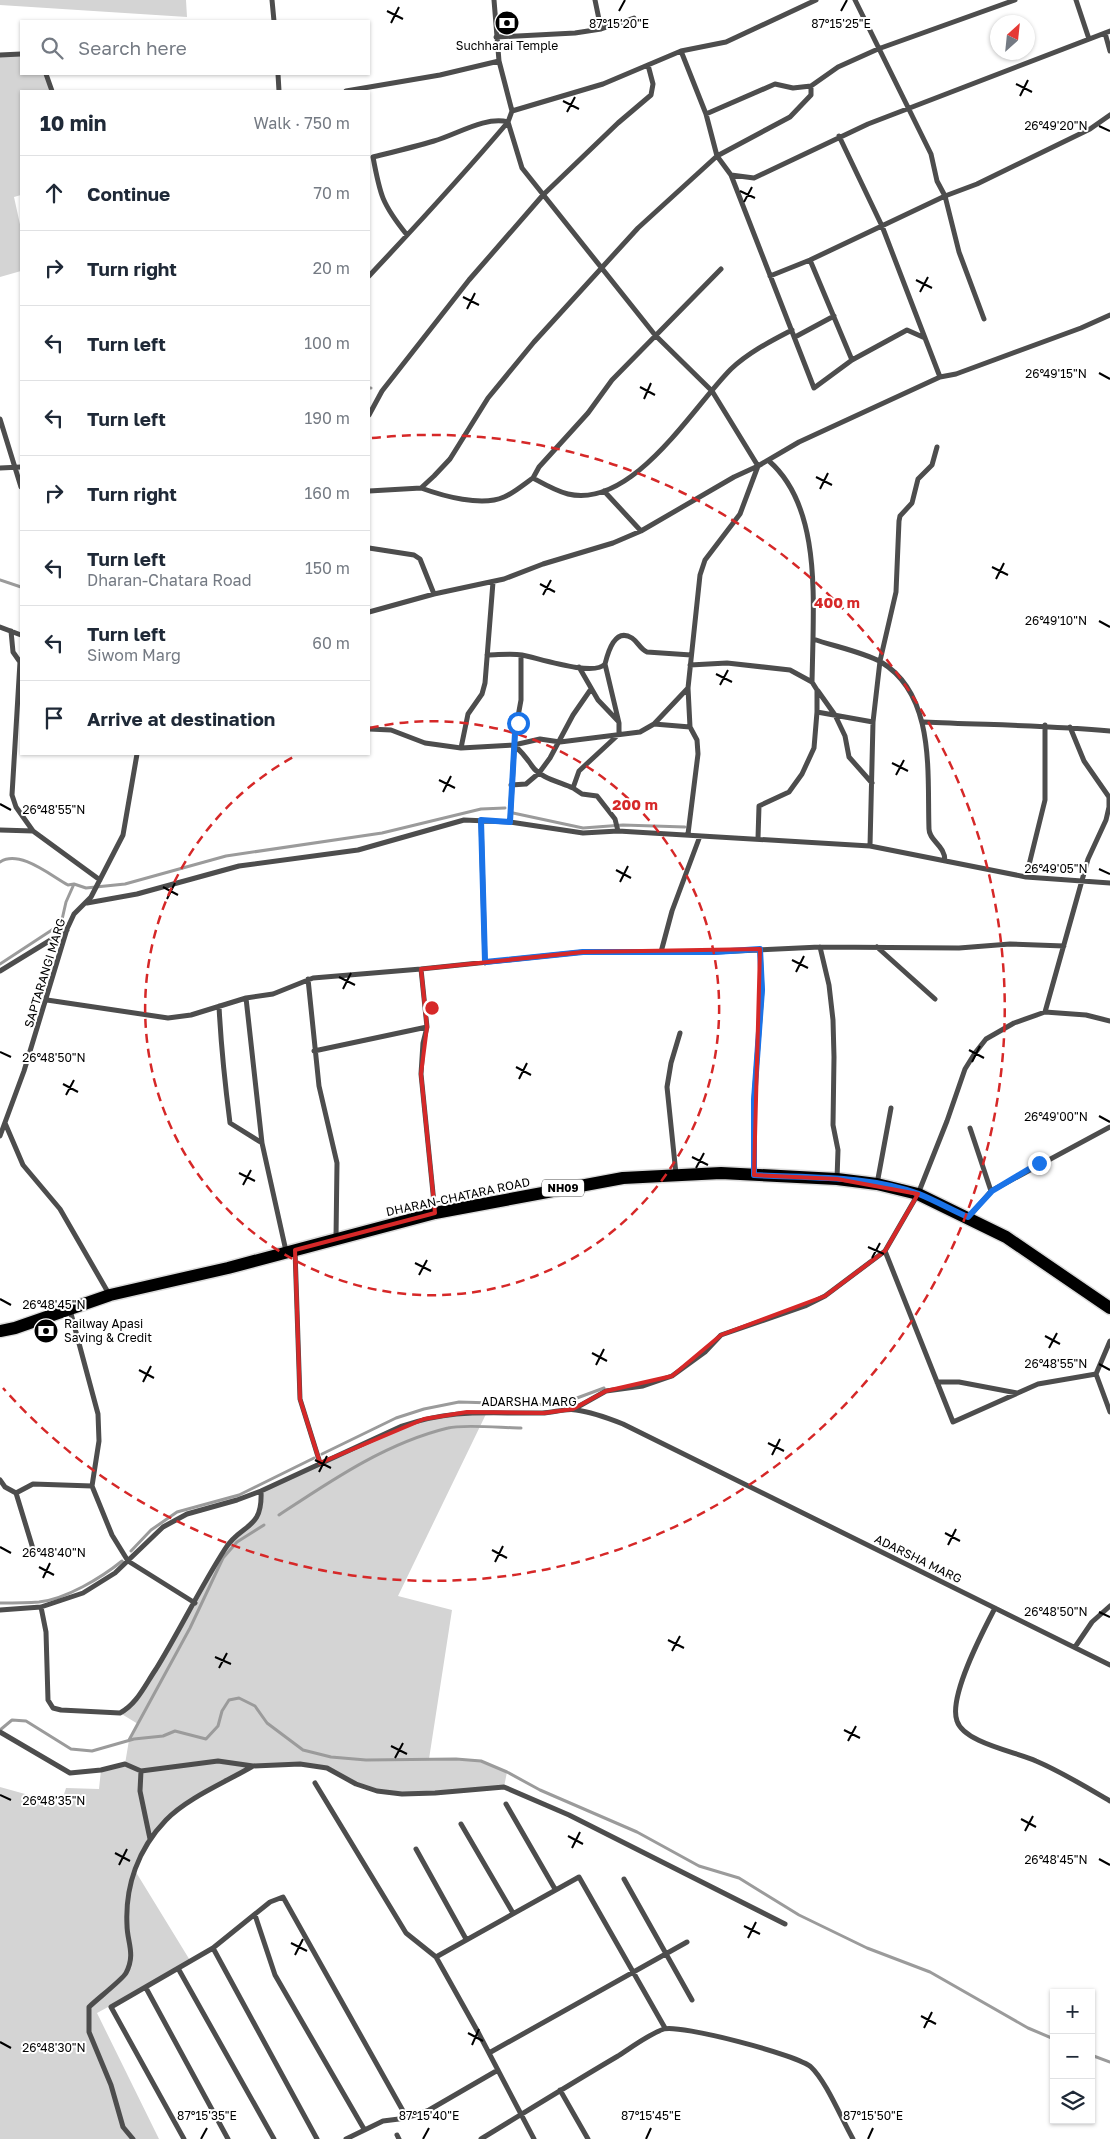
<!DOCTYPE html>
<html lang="en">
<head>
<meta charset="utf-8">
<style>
  :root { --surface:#fff; --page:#f2f2f3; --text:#1f2937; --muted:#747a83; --line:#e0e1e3 }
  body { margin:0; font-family:"Golos Text",sans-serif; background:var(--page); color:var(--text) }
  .controls { position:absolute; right:15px; bottom:15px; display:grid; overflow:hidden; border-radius:0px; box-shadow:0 1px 4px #0004 }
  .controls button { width:45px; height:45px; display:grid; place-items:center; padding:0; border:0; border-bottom:1px solid var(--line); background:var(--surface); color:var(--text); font:25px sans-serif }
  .compass { position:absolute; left:990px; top:15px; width:45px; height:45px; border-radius:50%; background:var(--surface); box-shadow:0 1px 4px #0004; rotate:27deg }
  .stop { position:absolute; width:15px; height:15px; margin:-11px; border:4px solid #1a73e8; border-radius:50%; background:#fff }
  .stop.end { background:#1a73e8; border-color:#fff; box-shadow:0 1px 5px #0008 }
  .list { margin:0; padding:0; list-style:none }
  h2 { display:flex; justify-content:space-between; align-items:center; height:65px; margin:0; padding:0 20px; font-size:21px }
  h2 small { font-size:16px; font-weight:400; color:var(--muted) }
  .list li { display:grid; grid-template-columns:32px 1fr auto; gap:15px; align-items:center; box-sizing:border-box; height:75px; padding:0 20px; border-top:1px solid var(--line) }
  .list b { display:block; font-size:19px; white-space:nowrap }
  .list p { margin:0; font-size:16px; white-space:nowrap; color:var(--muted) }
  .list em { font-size:16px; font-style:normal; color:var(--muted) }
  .icon { flex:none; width:28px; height:28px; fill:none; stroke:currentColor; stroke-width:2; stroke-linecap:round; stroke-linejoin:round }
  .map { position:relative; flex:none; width:1110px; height:2139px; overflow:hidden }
  .search { position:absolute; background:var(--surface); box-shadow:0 1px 4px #0004; left:20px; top:20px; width:350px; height:55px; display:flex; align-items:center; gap:12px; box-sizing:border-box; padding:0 18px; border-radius:0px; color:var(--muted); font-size:19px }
  .panel { position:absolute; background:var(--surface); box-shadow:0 1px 4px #0004; left:20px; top:90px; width:350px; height:665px; border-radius:0px }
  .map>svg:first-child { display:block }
  .green { fill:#d4d4d4 }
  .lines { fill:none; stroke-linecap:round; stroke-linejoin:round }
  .stream { stroke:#9b9b9b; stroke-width:3 }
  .primary-casing { stroke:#dbdbdb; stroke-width:15 }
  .street { stroke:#4d4d4d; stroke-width:5 }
  .primary { stroke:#000; stroke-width:12 }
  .route { stroke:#1a73e8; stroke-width:6 }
  .marked { fill:none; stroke:#d62828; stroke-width:4; stroke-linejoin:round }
  .ticks { fill:none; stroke:#000; stroke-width:2 }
  .ring { fill:none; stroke:#d62828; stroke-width:2.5; stroke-dasharray:9 6 }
  .labels { text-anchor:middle; stroke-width:4; stroke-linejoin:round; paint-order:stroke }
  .shield { fill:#fff; stroke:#4c4c4c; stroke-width:1 }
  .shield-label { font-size:11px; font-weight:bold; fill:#000 }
  .poi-label { font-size:12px; fill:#000; stroke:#fff }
  .street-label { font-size:12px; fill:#000; stroke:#fff }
  .ticks-label { font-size:12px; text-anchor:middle; fill:#000; stroke:#fff; stroke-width:4; stroke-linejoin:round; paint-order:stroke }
  .centre { fill:#d62828; stroke:#fff; stroke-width:2.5 }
  .ring-label { font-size:15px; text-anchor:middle; font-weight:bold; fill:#d62828; stroke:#fff; stroke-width:4; stroke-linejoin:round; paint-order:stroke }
</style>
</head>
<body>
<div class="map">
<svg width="1110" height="2139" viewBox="0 0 1110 2139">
  <rect width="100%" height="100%" fill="#fff"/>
  <path class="green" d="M0,0h186l1,17 -187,-12z
    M21,54v20h25l6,17h-31v104l-7,2 7,32v42l-21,6v-222z
    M487,1412l-89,184 54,14 -23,149 52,2 26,11 -3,15 -69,6 -59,-2 -49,-23 -27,-4 -46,2 -68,38 -19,15 -33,50 57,93 -94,51 62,126h-159v-352l61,17 5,-16 33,1 2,-19 24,-6 4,-24 9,-16 -18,-11 15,-13 91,-153 32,-31 3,-25 163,-72z"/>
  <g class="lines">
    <path class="stream" d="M369,388h2
      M0,580l21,7
      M513,813l70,15 40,-3 62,2
      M0,862c19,-13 50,13 68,23l6,-1 12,4 39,-4 101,-28 156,-23 99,-24 24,-1
      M0,964l61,-40 5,-22 8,-18
      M322,1454l74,-36 28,-9 35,-7 99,3 46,-17
      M279,1515c53,-35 107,-72 169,-87 15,-4 56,0 73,0
      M131,1551l20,-21 26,-18 62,-17 75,-37
      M0,1603c13,0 26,0 39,-1 27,-3 62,-24 83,-41
      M0,1730l12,-10 14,1 45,28 21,2 42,-12 29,-3 12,-5 31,8 12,-13 4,-15 7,-11 10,-2 16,8 12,17 36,27 28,7 35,3 90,-1 25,2 26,11 33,18 97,42 62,34 40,12 60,37 68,33 63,24 98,56 26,11
      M129,1740l61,-112 33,-70 14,-16 27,-17
      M1091,2055l19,7"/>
    <defs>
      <path id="primary" d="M0,1331l15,-3 95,-33 118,-27 207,-55 188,-35 98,-5 116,6 40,5 41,10 88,43 104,71"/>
    </defs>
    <use href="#primary" class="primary-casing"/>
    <path class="street" d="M272,0l2,21
      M494,0l5,61 13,50 -4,11 14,46 133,167 57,56 46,75 41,-24 141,-65 16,-3 125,-46 29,-13
      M595,0l6,29
      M855,0l76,154 6,27 8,15 14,56 25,67
      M1076,0l13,39
      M1105,33l5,18
      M496,37l79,-4 26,-4 33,-11
      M681,51l25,63 11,42 14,19 83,213 38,-28 55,-30 18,8
      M0,55l21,-1
      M46,74l6,17
      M278,74l1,17
      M346,91l94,-16 59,-14
      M512,111l91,-27 78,-33 45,-9 90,-42
      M706,114l69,-30 18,4 18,-2 27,-19 40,-18 137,-49
      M839,136l43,90 58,151
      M731,175l23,3 114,-54 242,-93
      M810,260l42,100
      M369,276c47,-50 94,-101 139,-154 -23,-6 -52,13 -74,19 -20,6 -41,11 -61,16 7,38 9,47 34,78
      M770,276l40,-16 135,-64 32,-12 113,-55 20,-14
      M795,337l39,-21
      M369,415l13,-24 87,-111 74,-85 75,-72 33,-28 2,-11 -5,-19
      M0,419l21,68
      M769,461c47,41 45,120 44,178 20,7 50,13 68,23 55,33 46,112 48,167 0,12 16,16 16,32
      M0,468l21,-1
      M533,478l6,-11 49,-54 24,-33 109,-111
      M421,488c22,8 61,19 83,9 10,-4 20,-13 29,-19 11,6 23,13 35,16 65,15 124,-86 163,-125 18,-17 40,-28 61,-39
      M369,491l52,-3 13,-12 16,-17 38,-61 46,-56 104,-114 79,-72 73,-39 21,-22v-9
      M604,491l37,40
      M369,548l45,7 6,4 14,35
      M369,612l65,-18 70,-15 39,-15 70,-21 28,-12 93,-54 24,-11
      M0,627l21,8
      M11,631l2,21 7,10 -8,133 4,12 17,24
      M487,655c11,0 24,-2 35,0 16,3 72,22 83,9 3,-12 10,-37 27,-26 6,4 8,11 15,14l44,3
      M605,664l14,59v11l-40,37 -6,17 9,6 15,2 18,23 3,12
      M690,665l37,-2 63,7 22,12
      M579,667l19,33 20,21
      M818,691l17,24 10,21 4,21 23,26
      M817,712l56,10
      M924,722c62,3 124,3 186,9
      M654,724l36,3
      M369,729l22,1 34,13 36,5 53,-3 26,-6 20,3 80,-10 14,-8 34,-36
      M514,745c8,7 12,12 18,21 8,12 28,16 41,22
      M461,748l7,-34 14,-20 3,-11 8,-101
      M511,785l15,-1 13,-11 11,-15 23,-43 18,-26
      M481,820l4,143
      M510,822l5,-89 6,-33v-45
      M0,830l33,1 67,49
      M688,834l10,-80 -1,-14 -7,-13 -2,-39 12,-113 5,-15 35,-46 18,-48
      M758,838l1,-32 30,-14 13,-18 12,-26 3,-36v-22l-5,-8 1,-43
      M870,846l3,-124 7,-61 16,-69 3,-71 1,-5 12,-13 6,-24 14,-14 5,-18
      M1026,877l19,-77v-75
      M87,903l50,-9 102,-28 119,-16 106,-30 46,2 73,11 35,-2 252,15 156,31 84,6
      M820,947l9,38 4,35 1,37 -1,68 5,25 -1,29
      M877,947l58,52
      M661,952l11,-41 28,-75
      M421,969l6,58 -4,16 -2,31 14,139
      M0,971l67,-41
      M308,979l11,107 18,77 -1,75
      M246,998l16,145
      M47,1000l121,18 23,-3 55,-17 27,-4 40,-16 108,-9 162,-17h132l105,-5 139,1 51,-4 54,2
      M219,1006c2,40 6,78 11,117l32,20 24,108
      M1045,1012l41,3 24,6
      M314,1051l113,-24
      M5,1123l18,42 37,44 49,85
      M970,1128l21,63
      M0,1136l24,-65 43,-142 7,-15 17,-17 32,-62 14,-81
      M676,1174l-9,-87 4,-24 9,-30
      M754,1175v-75l8,-110 -2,-41
      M877,1184l14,-76
      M969,1217l22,-26 119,-64
      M295,1250l5,149 20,64
      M885,1251l68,171 85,-38 58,-10 14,38
      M70,1310l28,104 1,27 -7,45 20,49 16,26 67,42
      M1096,1374l14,-33
      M937,1382h22l58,11
      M574,1409l32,-18 37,-5 29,-10 33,-24 16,-17 84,-29 20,-10 60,-45 33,-57 29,-73 18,-52 10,-16 11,-14 28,-16 31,-11 43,-153 18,-39 3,-13v-10l-25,-36 -14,-34
      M0,1480l5,7 11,6 18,59
      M16,1493l17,-9 59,2
      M41,1607l5,25 2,68 5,8 8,2 59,3c17,-9 25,-28 36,-44 24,-39 44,-81 69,-120 16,-26 38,-18 36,-58
      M995,1608c-12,23 -47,89 -38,113 7,22 60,31 79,40 26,11 50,26 74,40
      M0,1610l41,-3 42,-14 32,-20 48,-46 24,-13 50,-14 24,-9 141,-65c53,-18 86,-12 140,-13 11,0 23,-5 34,-3 16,2 32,8 47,14l487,241
      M1075,1647l17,-25 18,-16
      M0,1732l70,41 31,-3 24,-6 16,7 77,-10 35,5 47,-2 27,4 29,16 21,7 25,3 33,-1 69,-6 65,28 216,109
      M141,1771l-1,20 10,48
      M315,1783l91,150 30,24 42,75 56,107
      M506,1804l49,85
      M461,1824l52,89
      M416,1849l50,90
      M624,1879l68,121
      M255,1915l20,60 89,154
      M213,1948l104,191
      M436,1957l143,-80 86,151
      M179,1970l95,169
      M146,1988l82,151
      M489,2053l198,-111
      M560,2090l28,49
      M397,2135l2,4
      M133,2139l-10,-12 -12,-42 -22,-53v-25c7,-7 34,-28 37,-34 10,-19 1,-31 1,-48 -2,-39 11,-76 39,-105 21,-22 60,-38 87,-54
      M184,2139l-73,-132 102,-59 57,-46 13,-5 124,221
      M346,2139l37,-18 24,-3 22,-8 69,-40
      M481,2139c46,-28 91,-56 137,-83 14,-9 31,-22 46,-27 15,-5 135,26 147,38 15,14 31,53 42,72"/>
    <use href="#primary" class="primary"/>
  </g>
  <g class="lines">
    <path class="route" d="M518,723l-3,10 -5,89 -29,-2 4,142 98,-10h132l45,-3 2,41 -8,110v75c54,3 114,0 165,19 17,7 33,16 49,23l24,-26 47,-28"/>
  </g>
  <path class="marked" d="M760,949l-6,226 83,4 81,15 -33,57 -60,45 -104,39 -49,41 -66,15 -33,18 -29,4 -77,-1 -43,7 -104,44 -20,-64 -5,-149 140,-37 -14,-139 6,-47 -6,-58 162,-17z"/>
  <path class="ticks" d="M387,11l16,8M619,11l6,-11M841,11l6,-11M391,23l8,-16M1016,84l16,8M1020,96l8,-16M563,101l16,8M567,112l8,-15M1099,126l11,5M740,191l15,7M744,202l8,-15M916,280l16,8M920,292l8,-15M463,297l16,8M467,309l8,-16M1099,373l11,6M640,387l15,8M644,399l7,-16M816,477l16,8M820,489l8,-16M992,567l16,8M996,579l8,-16M540,584l15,8M543,595l8,-15M1099,621l11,6M716,674l16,8M720,685l8,-15M892,763l16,8M896,775l8,-15M439,780l16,8M443,792l8,-16M0,804l11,6M1099,869l11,5M616,870l15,8M620,882l8,-16M163,887l15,8M167,899l8,-16M792,960l16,8M796,972l8,-16M339,977l16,8M343,989l8,-16M969,1050l15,8M0,1052l11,5M972,1062l8,-16M516,1067l15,8M519,1079l8,-16M63,1084l15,8M66,1095l8,-15M1099,1116l11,6M692,1157l16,8M696,1168l8,-15M239,1173l16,8M243,1185l8,-15M868,1247l16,7M872,1258l8,-15M415,1263l16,8M419,1275l8,-15M0,1299l11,6M1045,1336l15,8M1049,1348l8,-15M592,1353l15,8M1099,1364l11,6M596,1365l8,-16M139,1370l15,8M143,1382l8,-16M768,1443l16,8M772,1455l8,-16M315,1460l16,8M319,1472l8,-16M945,1533l15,8M948,1545l8,-16M0,1547l11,6M492,1550l15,8M495,1562l8,-16M39,1567l15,8M43,1578l7,-15M1099,1612l11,5M668,1640l16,8M672,1651l8,-15M215,1657l16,7M219,1668l8,-15M844,1730l16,8M848,1741l8,-15M391,1746l16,8M395,1758l8,-15M0,1795l11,5M1021,1819l15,8M1025,1831l8,-15M568,1836l15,8M572,1848l8,-16M115,1853l15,8M1099,1859l11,6M119,1865l8,-16M744,1926l16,8M748,1938l8,-16M291,1943l16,8M295,1955l8,-16M921,2016l15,8M924,2028l8,-16M468,2033l15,8M0,2042l11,6M472,2045l7,-16M201,2139l6,-11M423,2139l6,-11M646,2139l5,-11M868,2139l5,-11"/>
  <g class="ring">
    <path d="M370 728A287 287 0 1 1 297 755"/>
    <path d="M372 438A573 573 0 1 1 3 1388"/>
  </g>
  <defs>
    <symbol id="bank-disc" viewBox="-11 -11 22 22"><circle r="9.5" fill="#000" stroke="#fff"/><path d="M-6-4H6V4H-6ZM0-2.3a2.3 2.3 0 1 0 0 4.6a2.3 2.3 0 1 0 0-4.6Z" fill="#fff"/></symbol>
  </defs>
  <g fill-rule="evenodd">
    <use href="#bank-disc" x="493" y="9" width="28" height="28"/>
    <use href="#bank-disc" x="32" y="1317" width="28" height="28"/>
  </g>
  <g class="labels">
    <rect class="shield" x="542" y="1179.5" width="42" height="17" rx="4"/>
    <g class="shield-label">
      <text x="563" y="1192">NH09</text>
    </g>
    <g class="poi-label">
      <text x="507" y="50">Suchharai Temple</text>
      <text x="64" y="1328" text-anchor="start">Railway Apasi<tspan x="64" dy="14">Saving &amp; Credit</tspan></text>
    </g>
    <g class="street-label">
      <text transform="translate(45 973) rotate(-73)" y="4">SAPTARANGI MARG</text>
      <text transform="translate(458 1197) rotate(-12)" y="4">DHARAN-CHATARA ROAD</text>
      <text x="529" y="1406">ADARSHA MARG</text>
      <text transform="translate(918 1559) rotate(26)" y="4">ADARSHA MARG</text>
    </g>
  </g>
  <g class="ticks-label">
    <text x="619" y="28">87°15'20"E</text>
    <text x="841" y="28">87°15'25"E</text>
    <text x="1056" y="130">26°49'20"N</text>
    <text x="1056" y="378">26°49'15"N</text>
    <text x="1056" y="625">26°49'10"N</text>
    <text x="54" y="814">26°48'55"N</text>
    <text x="1056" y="873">26°49'05"N</text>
    <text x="54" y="1062">26°48'50"N</text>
    <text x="1056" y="1121">26°49'00"N</text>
    <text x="54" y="1309">26°48'45"N</text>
    <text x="1056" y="1368">26°48'55"N</text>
    <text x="54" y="1557">26°48'40"N</text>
    <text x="1056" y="1616">26°48'50"N</text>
    <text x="54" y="1805">26°48'35"N</text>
    <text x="1056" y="1864">26°48'45"N</text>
    <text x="54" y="2052">26°48'30"N</text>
    <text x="207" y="2120">87°15'35"E</text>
    <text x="429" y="2120">87°15'40"E</text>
    <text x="651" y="2120">87°15'45"E</text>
    <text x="873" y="2120">87°15'50"E</text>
  </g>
  <circle cx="432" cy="1008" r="8" class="centre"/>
  <g class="ring-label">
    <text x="837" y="608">400 m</text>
    <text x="635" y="810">200 m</text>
  </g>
</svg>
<div class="controls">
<button>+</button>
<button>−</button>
<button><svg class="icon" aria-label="layers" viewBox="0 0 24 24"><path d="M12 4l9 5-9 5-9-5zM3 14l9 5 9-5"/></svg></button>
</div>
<svg class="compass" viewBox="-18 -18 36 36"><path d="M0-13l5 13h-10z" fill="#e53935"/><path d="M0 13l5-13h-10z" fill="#747a83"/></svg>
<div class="stop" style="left:518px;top:723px"></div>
<div class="stop end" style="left:1039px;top:1163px"></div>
<div class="search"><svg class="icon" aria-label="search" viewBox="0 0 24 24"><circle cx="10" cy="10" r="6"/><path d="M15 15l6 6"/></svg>Search here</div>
<section class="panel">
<h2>10 min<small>Walk · 750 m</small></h2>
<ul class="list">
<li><svg class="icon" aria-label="ahead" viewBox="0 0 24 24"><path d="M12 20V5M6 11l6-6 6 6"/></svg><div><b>Continue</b></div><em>70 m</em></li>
<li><svg class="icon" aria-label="right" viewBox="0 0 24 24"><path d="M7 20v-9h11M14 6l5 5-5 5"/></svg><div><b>Turn right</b></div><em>20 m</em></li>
<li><svg class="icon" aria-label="left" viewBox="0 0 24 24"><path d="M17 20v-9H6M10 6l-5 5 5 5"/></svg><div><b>Turn left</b></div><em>100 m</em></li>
<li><svg class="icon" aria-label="left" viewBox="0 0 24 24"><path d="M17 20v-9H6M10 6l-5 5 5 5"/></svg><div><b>Turn left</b></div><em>190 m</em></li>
<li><svg class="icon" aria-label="right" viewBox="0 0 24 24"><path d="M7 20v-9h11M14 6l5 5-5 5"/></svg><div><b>Turn right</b></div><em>160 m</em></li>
<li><svg class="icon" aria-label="left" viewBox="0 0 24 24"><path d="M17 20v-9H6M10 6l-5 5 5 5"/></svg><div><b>Turn left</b><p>Dharan-Chatara Road</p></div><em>150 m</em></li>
<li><svg class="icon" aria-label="left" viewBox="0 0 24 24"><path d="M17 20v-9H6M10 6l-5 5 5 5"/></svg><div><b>Turn left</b><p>Siwom Marg</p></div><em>60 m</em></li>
<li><svg class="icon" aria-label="arrive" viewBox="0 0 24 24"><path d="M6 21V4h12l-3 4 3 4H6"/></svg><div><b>Arrive at destination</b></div></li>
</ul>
</section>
</div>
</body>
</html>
